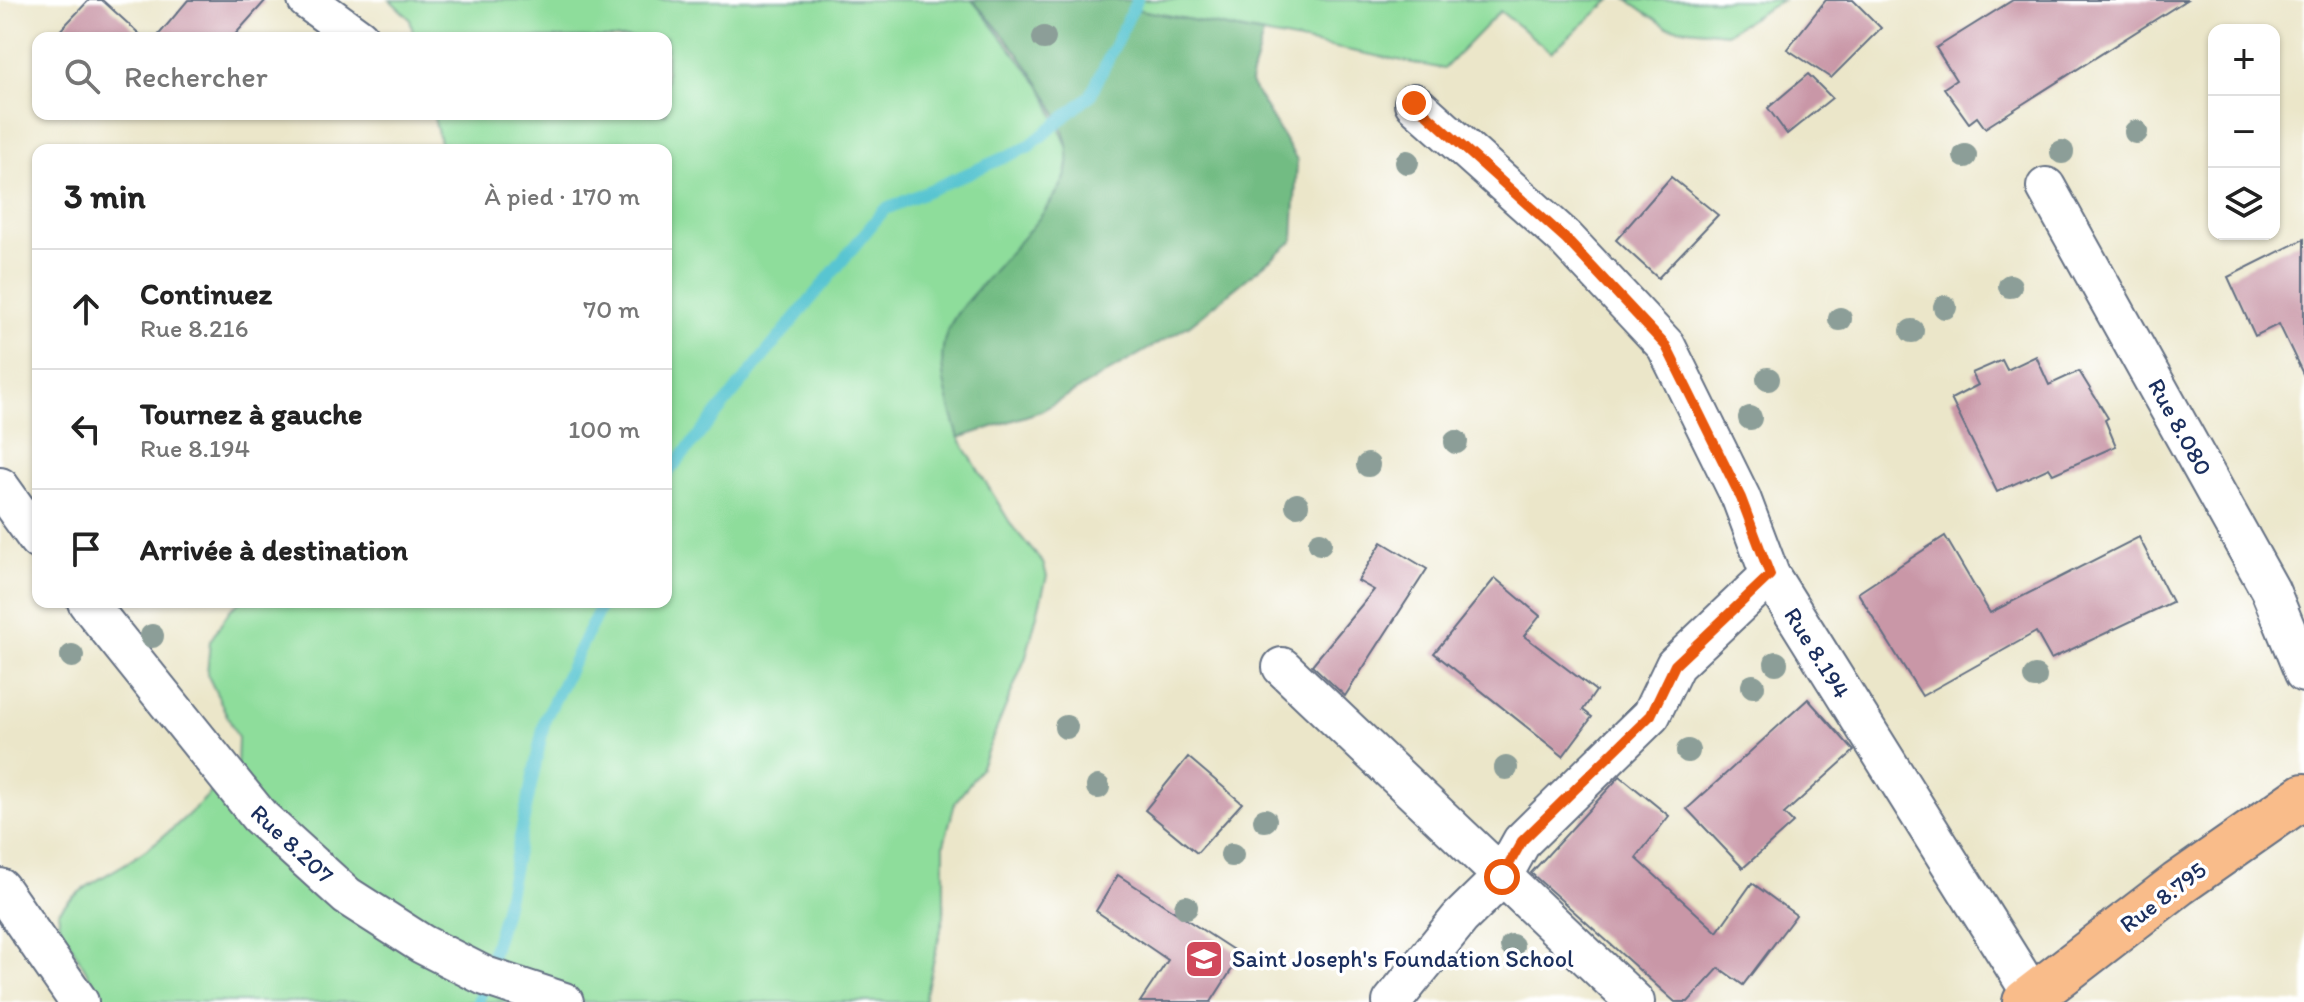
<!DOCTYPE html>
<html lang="fr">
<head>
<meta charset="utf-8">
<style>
  :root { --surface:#fff; --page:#f6f6f6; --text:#222; --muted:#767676; --line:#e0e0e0 }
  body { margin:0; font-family:Itim,sans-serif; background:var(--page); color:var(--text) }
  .controls { position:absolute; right:24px; top:24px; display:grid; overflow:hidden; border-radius:16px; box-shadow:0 2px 6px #0004 }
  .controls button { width:72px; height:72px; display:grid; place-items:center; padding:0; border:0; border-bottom:2px solid var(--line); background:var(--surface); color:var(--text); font:40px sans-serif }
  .stop { position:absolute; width:24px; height:24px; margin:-18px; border:6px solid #ea580c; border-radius:50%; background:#fff }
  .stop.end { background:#ea580c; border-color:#fff; box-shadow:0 2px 8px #0008 }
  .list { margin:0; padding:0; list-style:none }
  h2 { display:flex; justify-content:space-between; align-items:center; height:104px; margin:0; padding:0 32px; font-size:34px }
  h2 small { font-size:26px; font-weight:400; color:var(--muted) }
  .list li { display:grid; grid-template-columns:52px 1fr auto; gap:24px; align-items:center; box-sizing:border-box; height:120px; padding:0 32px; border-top:2px solid var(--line) }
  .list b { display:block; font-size:30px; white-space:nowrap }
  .list p { margin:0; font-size:26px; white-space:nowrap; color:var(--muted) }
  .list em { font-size:26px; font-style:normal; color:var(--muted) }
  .icon { flex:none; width:44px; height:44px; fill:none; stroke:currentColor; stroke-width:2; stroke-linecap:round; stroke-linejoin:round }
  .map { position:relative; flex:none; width:2304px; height:1002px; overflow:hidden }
  .search { position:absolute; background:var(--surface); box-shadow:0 2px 6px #0004; left:32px; top:32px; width:640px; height:88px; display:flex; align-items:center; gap:20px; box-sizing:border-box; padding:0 28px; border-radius:16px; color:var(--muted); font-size:30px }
  .panel { position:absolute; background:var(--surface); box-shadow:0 2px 6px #0004; left:32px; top:144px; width:640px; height:464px; border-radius:16px }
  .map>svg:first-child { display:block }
  .green { fill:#8edd9b; stroke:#54867c; stroke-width:2 }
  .forest { fill:#72bc83; stroke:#467670; stroke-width:2 }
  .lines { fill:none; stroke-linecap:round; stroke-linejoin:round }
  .stream { stroke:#59c5d1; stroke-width:12 }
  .building { fill:#c997a7 }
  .street-casing { stroke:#646f83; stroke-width:42 }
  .highway-casing { stroke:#646f83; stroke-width:48 }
  .street { stroke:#fff; stroke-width:38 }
  .highway { stroke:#f9bc8a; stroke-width:44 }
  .tree { fill:#8c9e98 }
  .route { stroke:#ea580c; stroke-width:10 }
  .labels { text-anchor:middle; stroke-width:7; stroke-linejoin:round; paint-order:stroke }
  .street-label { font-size:24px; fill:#1b2f5e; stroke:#fff }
  .poi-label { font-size:24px; fill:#1b2f5e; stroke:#fff; text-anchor:start }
</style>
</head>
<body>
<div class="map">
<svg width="2304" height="1002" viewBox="0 0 2304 1002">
  <rect width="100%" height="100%" fill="#fff"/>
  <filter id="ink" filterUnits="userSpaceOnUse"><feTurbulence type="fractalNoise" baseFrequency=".0125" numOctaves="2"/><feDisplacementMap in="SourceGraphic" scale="16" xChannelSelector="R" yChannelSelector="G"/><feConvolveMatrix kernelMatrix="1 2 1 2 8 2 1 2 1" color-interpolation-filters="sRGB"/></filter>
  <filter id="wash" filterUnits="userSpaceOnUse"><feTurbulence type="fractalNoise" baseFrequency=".006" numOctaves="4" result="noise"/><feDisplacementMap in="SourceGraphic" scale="32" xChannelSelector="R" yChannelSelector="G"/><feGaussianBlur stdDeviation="1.8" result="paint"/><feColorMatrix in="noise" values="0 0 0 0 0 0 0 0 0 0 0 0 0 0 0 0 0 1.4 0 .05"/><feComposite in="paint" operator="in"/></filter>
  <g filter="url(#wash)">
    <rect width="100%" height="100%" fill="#ebe6c9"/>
    <path class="green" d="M390,0h582l71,89 27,64 -5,27 -20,30 -96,192 10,36 53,88 31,37 4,13 -21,81 -46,112 -25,34 -11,41v72l-20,86h-820l-44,-76 -2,-14c21,-25 49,-36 76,-54 39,-26 70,-58 103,-92l1,-28 -31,-64 3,-33 20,-31 10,-8h426v-452h-224l-9,-36h233v-76h-252l-4,-19z
      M1139,0h472l-60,52 -51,-41 -56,58 -309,-60z
      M1628,0h155l-57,33 -59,-6z"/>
    <path class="forest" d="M972,0h167l-4,9 128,25 -13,48 47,78 -4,81 -103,84 -149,86 -82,27c-8,-27 -20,-61 -16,-90 3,-27 24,-47 41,-66 26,-32 60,-63 79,-100 27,-52 -57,-146 -91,-182z"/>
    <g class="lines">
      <path class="stream" d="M666,475l218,-265 144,-63 62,-51 47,-96
        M478,1002l26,-89 41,-194 58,-117"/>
    </g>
    <g id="blocks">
      <path class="building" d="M89,0h13l42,38h-91z
        M188,0h78l-34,38h-76z
        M1826,0h27l28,28 -50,50 -44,-29z
        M2013,0h173l-201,128 -8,-11 -8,6 -25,-35 12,-8 -20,-32z
        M1808,74l24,24 -45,36 -19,-26z
        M1671,177l47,38 -60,63 -42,-38z
        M2304,239v137l-25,-52 -24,12 -27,-59z
        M2036,356l13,29 30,-14 29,47 -3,2 11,26 -63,28 -4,-6 -52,24 -46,-93 27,-14 -6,-12 30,-13 5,10z
        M1945,536l45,77 149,-76 33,65 -121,57 -15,-27 -114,64 -64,-103z
        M1382,542l45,27 -82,127 -33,-31 62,-75 -16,-9z
        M1495,578l45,38 -16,20 72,55 -13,19 9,7 -29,39 -129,-103z
        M1808,699l46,52 -70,63 9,9 -50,45 -56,-59z
        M1188,757l54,46 -45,50 -52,-43z
        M1620,776l49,40 -33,42 81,74 35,-49 44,32 -53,70 -24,-17 -31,34h-13l-144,-129z
        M1118,875l123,80 -30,47h-71l28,-42 -72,-49z"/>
    </g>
  </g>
  <g filter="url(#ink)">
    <use href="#blocks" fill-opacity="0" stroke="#646f83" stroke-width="2"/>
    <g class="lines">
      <defs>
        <path id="street" d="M307,0l52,38
          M1414,103l152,136 100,107 75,152 29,77 263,421
          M2046,187l224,403 34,83
          M0,487l38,53
          M87,602l172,214 88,80 75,48 63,32 79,26
          M1282,667l353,335
          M0,888l79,114
          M1392,1002l68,-84 42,-41 20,-36 129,-126 24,-50 95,-90"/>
        <path id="highway" d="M2025,1002l153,-118 126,-88"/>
      </defs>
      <use href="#street" class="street-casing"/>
      <use href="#highway" class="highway-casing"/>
      <use href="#street" class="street"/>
      <use href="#highway" class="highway"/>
    </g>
    <g class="tree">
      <circle cx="1044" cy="38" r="12"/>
      <circle cx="2136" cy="132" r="12"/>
      <circle cx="2062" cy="152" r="12"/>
      <circle cx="1965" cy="156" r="12"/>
      <circle cx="1407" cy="162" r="12"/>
      <circle cx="2010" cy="286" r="12"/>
      <circle cx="1945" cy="307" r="12"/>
      <circle cx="1840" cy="319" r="12"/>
      <circle cx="1912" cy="331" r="12"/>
      <circle cx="1768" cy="379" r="12"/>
      <circle cx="1750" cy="418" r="12"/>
      <circle cx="1456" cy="442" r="12"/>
      <circle cx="1368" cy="465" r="12"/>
      <circle cx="1297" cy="505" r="12"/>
      <circle cx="1320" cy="543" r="12"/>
      <circle cx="152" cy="636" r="12"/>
      <circle cx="72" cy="656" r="12"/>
      <circle cx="1776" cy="663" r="12"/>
      <circle cx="2035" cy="677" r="12"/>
      <circle cx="1753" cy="686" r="12"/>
      <circle cx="1066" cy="727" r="12"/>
      <circle cx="1688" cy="751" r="12"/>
      <circle cx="1506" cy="768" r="12"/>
      <circle cx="1098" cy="787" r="12"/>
      <circle cx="1265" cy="820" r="12"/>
      <circle cx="1232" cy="855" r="12"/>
      <circle cx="1186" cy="907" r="12"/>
      <circle cx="1512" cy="946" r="12"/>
    </g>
  </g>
  <g class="lines" filter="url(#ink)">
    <path class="route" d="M1414,103l152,136 100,107 75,152 29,77 -95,90 -24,50 -129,126 -20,36"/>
  </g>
  <defs>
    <symbol id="school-square" viewBox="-11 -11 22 22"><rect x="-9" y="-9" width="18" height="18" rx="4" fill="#d1495b" stroke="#fff"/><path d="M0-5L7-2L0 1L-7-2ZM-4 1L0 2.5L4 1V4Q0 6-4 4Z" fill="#fff"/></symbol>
  </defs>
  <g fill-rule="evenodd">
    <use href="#school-square" x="1182" y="937" width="44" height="44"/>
  </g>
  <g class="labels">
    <g class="street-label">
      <text transform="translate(2180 427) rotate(61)" y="8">Rue 8.080</text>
      <text transform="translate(1817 653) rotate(58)" y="8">Rue 8.194</text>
      <text transform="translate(292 844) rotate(43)" y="8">Rue 8.207</text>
      <text transform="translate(2163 897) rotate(-37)" y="8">Rue 8.795</text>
    </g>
    <g class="poi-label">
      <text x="1232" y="967">Saint Joseph's Foundation School</text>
    </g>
  </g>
</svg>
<div class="controls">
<button>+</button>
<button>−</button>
<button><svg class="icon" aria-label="layers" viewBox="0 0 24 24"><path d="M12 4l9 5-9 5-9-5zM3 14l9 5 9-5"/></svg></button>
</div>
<div class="stop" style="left:1502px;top:877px"></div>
<div class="stop end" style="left:1414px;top:103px"></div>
<div class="search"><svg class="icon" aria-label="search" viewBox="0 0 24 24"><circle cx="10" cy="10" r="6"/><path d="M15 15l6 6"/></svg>Rechercher</div>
<section class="panel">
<h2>3 min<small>À pied · 170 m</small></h2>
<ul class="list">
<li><svg class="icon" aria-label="ahead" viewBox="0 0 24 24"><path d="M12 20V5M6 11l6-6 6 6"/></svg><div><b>Continuez</b><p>Rue 8.216</p></div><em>70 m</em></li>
<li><svg class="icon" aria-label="left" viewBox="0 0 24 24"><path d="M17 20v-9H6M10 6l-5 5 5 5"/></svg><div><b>Tournez à gauche</b><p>Rue 8.194</p></div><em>100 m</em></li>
<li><svg class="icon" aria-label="arrive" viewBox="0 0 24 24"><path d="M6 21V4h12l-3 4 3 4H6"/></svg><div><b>Arrivée à destination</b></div></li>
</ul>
</section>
</div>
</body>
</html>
